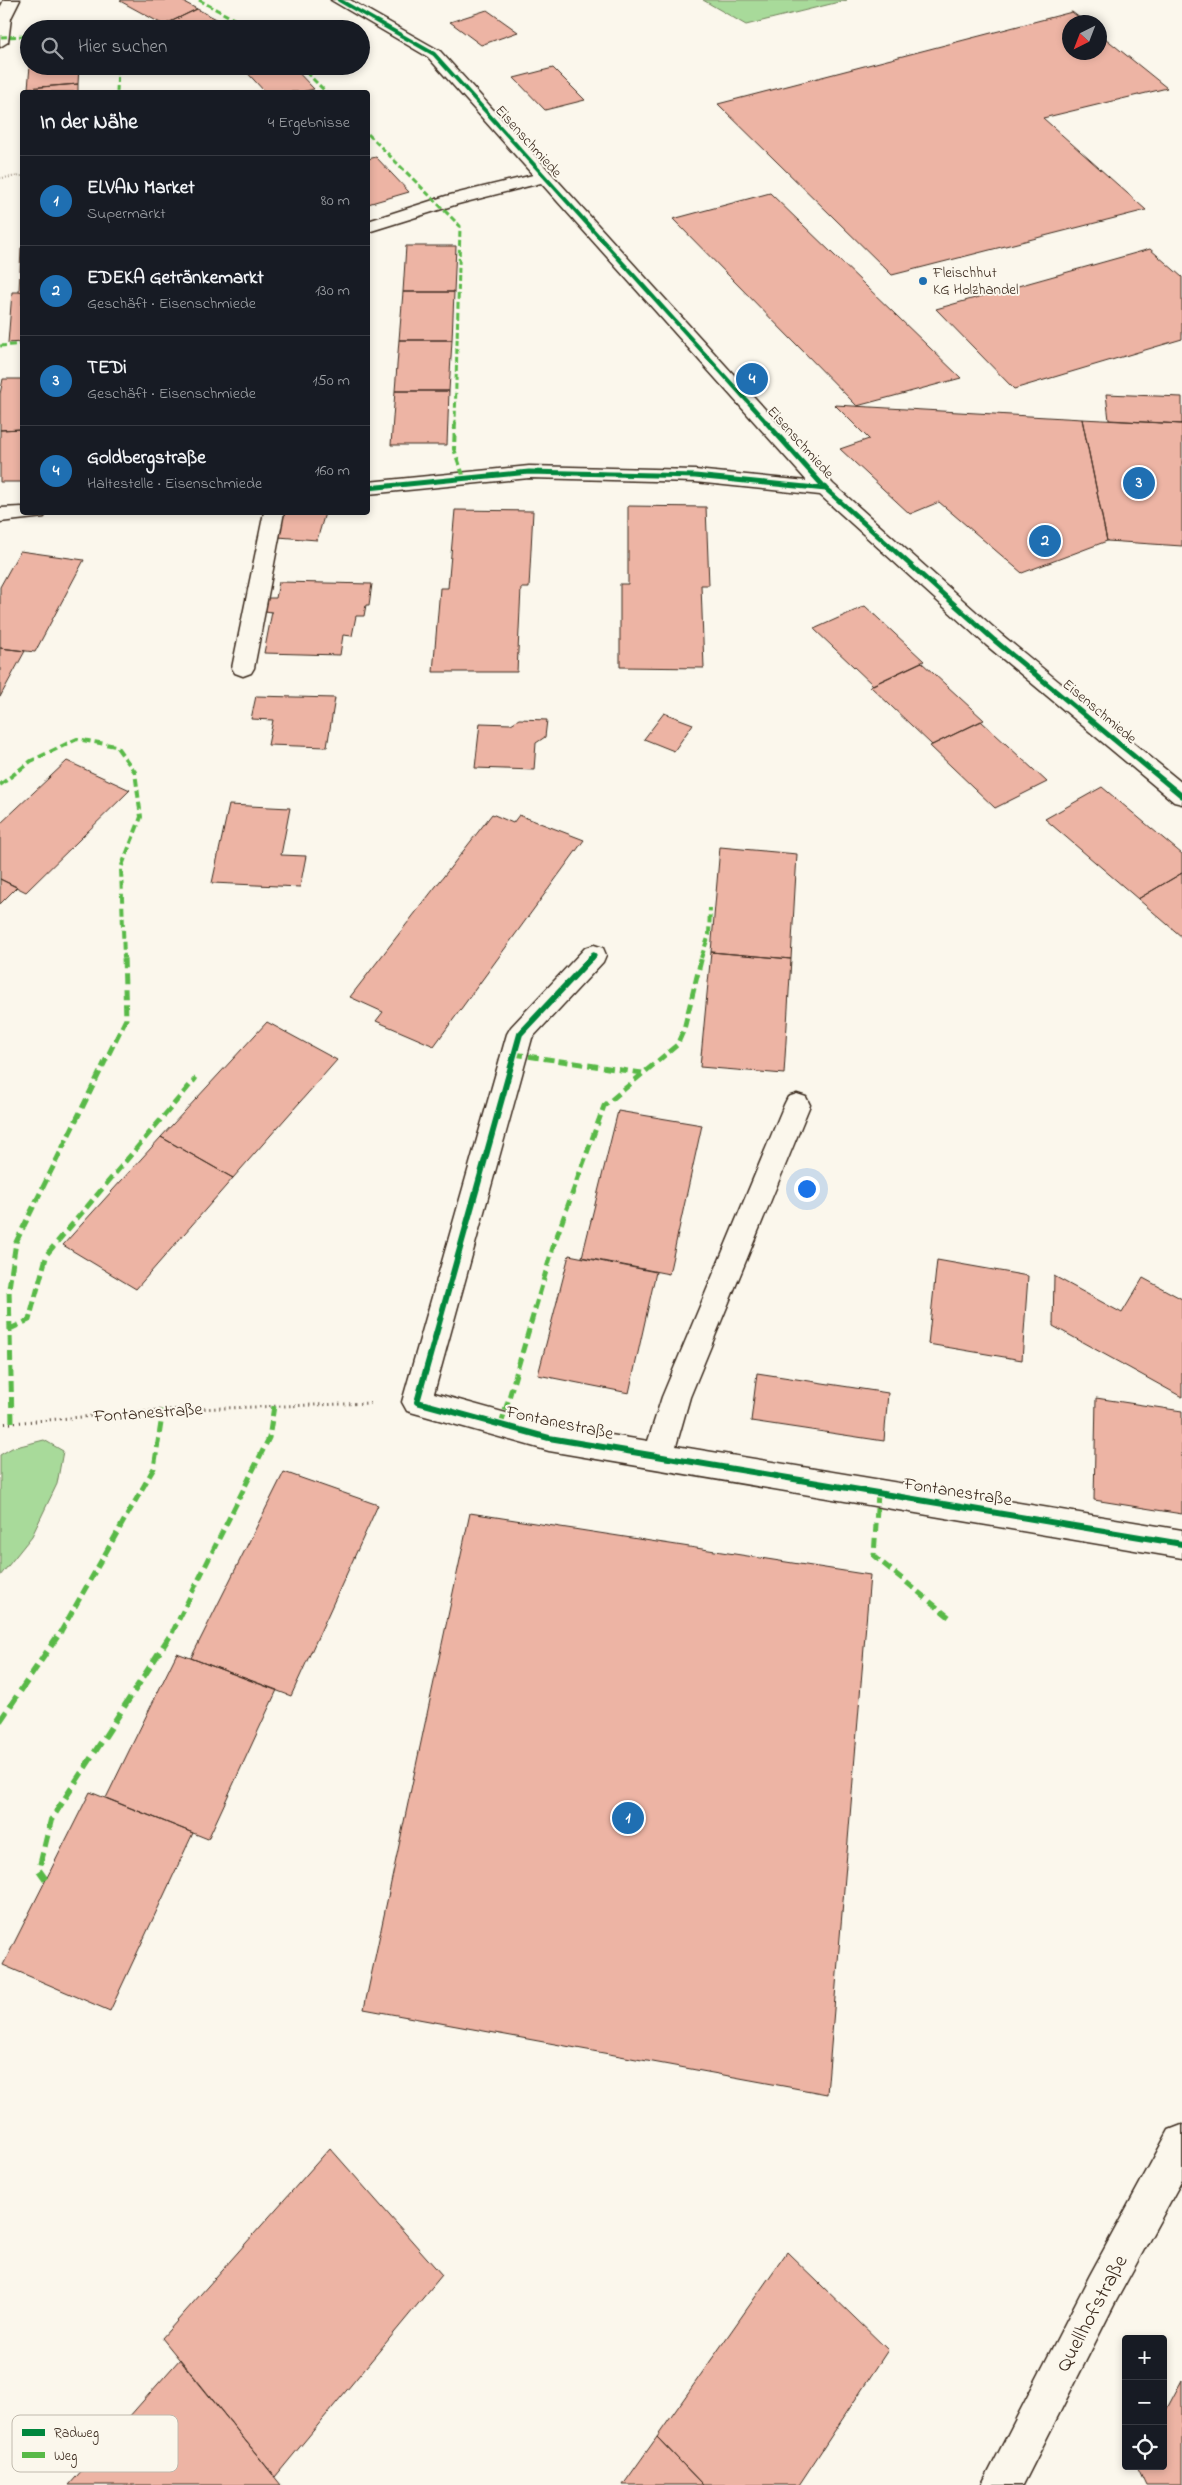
<!DOCTYPE html>
<html lang="de">
<head>
<meta charset="utf-8">
<style>
  :root { --surface:#171b24; --page:#242831; --text:#f1f3f6; --muted:#9ea1a6; --line:#363941; --accent:#1f6fb2 }
  body { margin:0; font-family:"Indie Flower",sans-serif; background:var(--page); color:var(--text) }
  .controls { position:absolute; right:15px; bottom:15px; display:grid; overflow:hidden; border-radius:5px; box-shadow:0 2px 8px #0003 }
  .controls button { width:45px; height:45px; display:grid; place-items:center; padding:0; border:0; border-bottom:1px solid var(--line); background:var(--surface); color:var(--text); font:25px sans-serif }
  .compass { position:absolute; left:1062px; top:15px; width:45px; height:45px; border-radius:50%; background:var(--surface); box-shadow:0 2px 8px #0003; rotate:222deg }
  .you { position:absolute; left:806px; top:1188px; width:18px; height:18px; margin:-12px; border:4px solid #fff; border-radius:50%; background:#1a73e8; box-shadow:0 0 0 8px #1a73e833 }
  .badge { display:grid; place-items:center; width:32px; height:32px; border-radius:50%; background:var(--accent); color:#fff; font-size:16px; font-weight:700 }
  .pin { position:absolute; translate:-50% -50%; border:2px solid #fff; box-shadow:0 1px 5px #0006 }
  .list { margin:0; padding:0; list-style:none }
  h2 { display:flex; justify-content:space-between; align-items:center; height:65px; margin:0; padding:0 20px; font-size:21px }
  h2 small { font-size:16px; font-weight:400; color:var(--muted) }
  .list li { display:grid; grid-template-columns:32px 1fr auto; gap:15px; align-items:center; box-sizing:border-box; height:90px; padding:0 20px; border-top:1px solid var(--line) }
  .list b { display:block; font-size:19px; white-space:nowrap }
  .list p { margin:0; font-size:16px; white-space:nowrap; color:var(--muted) }
  .list em { font-size:16px; font-style:normal; color:var(--muted) }
  .icon { flex:none; width:28px; height:28px; fill:none; stroke:currentColor; stroke-width:2; stroke-linecap:round; stroke-linejoin:round }
  .map { position:relative; flex:none; width:1182px; height:2485px; overflow:hidden }
  .search { position:absolute; background:var(--surface); box-shadow:0 2px 8px #0003; left:20px; top:20px; width:350px; height:55px; display:flex; align-items:center; gap:12px; box-sizing:border-box; padding:0 18px; border-radius:28px; color:var(--muted); font-size:19px }
  .panel { position:absolute; background:var(--surface); box-shadow:0 2px 8px #0003; left:20px; top:90px; width:350px; height:425px; border-radius:5px }
  .map>svg:first-child { display:block }
  .green { fill:#a8da9a; stroke:#72825c }
  .building { fill:#edb4a4; stroke:#3b2a1e }
  .lines { fill:none; stroke-linecap:round; stroke-linejoin:round }
  .minor-casing { stroke:#3b2a1e; stroke-width:3 }
  .path-far1 { stroke:#3b2a1e; stroke-width:2; stroke-dasharray:0.5 2.5; stroke-linecap:butt }
  .path { stroke:#3b2a1e; stroke-width:3; stroke-dasharray:1 4; stroke-linecap:butt }
  .minor { fill:#fbf7ec; fill-rule:evenodd }
  .quiet-far3 { stroke:#58b947; stroke-width:3; stroke-dasharray:6 3; stroke-linecap:butt }
  .quiet-far2 { stroke:#58b947; stroke-width:4; stroke-dasharray:8 4; stroke-linecap:butt }
  .quiet-far1 { stroke:#58b947; stroke-width:5; stroke-dasharray:10 5; stroke-linecap:butt }
  .quiet { stroke:#58b947; stroke-width:6; stroke-dasharray:12 6; stroke-linecap:butt }
  .cycleway-far2-casing { stroke:#fbf7ec; stroke-width:5.5 }
  .cycleway-far1-casing { stroke:#fbf7ec; stroke-width:8 }
  .cycleway-casing { stroke:#fbf7ec; stroke-width:9 }
  .cycleway-far2 { stroke:#00873e; stroke-width:4 }
  .cycleway-far1 { stroke:#00873e; stroke-width:5 }
  .cycleway { stroke:#00873e; stroke-width:6 }
  .poi-dot { fill:#1f6fb2; stroke:#fbf7ec; stroke-width:2 }
  .labels { text-anchor:middle; stroke-width:4; stroke-linejoin:round; paint-order:stroke }
  .far-street-label { font-size:15px; fill:#3b2a1e; stroke:#fbf7ec }
  .far-poi-label { font-size:15px; fill:#3b2a1e; stroke:#fbf7ec; text-anchor:start }
  .street-label { font-size:18px; fill:#3b2a1e; stroke:#fbf7ec }
  .near-street-label { font-size:21px; fill:#3b2a1e; stroke:#fbf7ec }
  .key { fill:#fbf7ec; stroke:#c1baae; stroke-width:1 }
  .key-label { font-size:14px; fill:#3b2a1e }
</style>
</head>
<body>
<div class="map">
<svg width="1182" height="2485" viewBox="0 0 1182 2485">
  <rect width="100%" height="100%" fill="#fbf7ec"/>
  <filter id="ink" filterUnits="userSpaceOnUse"><feTurbulence type="fractalNoise" baseFrequency=".02" numOctaves="2"/><feDisplacementMap in="SourceGraphic" scale="10" xChannelSelector="R" yChannelSelector="G"/><feConvolveMatrix kernelMatrix="1 2 1 2 8 2 1 2 1" color-interpolation-filters="sRGB"/></filter>
  <g filter="url(#ink)">
    <path class="green" d="M703,0h144l-101,25z
      M44,1440l19,11 -6,33 -25,52 -32,40v-121l12,-7z"/>
    <path class="building" d="M123,0h57l17,9 -33,16 -44,-24z
      M197,9l39,20h-64l-8,-4z
      M487,10l31,22 -37,13 -31,-23z
      M1072,12l13,10h-15v30h30v-18l67,54 -124,30 103,92 -254,65 -174,-171z
      M30,66h49l-1,18 -50,4z
      M250,66h42l22,23 -13,3h-36l-22,-24z
      M553,68l32,32 -40,10 -31,-32z
      M78,84v8h-50v-4z
      M376,157l33,35 -41,12v-45z
      M770,193l191,185 -104,28 -184,-187z
      M406,246h50l-2,46h-51z
      M22,247v45h-3l2,-44z
      M1150,249l32,28v62l-168,50 -78,-80z
      M12,292h10v50l-14,1z
      M403,292h51l-2,48h-53z
      M399,340h53l-3,51h-54z
      M3,379h19v50l-22,1v-36z
      M395,391h54l-2,54h-56z
      M1106,394l76,3v27l-73,-4z
      M835,405l247,14 25,122 -85,32 -83,-71 -29,12 -70,-65 29,-10z
      M1082,419l100,5v122l-75,-5z
      M22,429v53h-22v-52z
      M628,506l78,1 3,78h-8l3,83 -84,-1v-83h8z
      M455,510l78,1 -4,77h-8l-4,84h-84l7,-84h8z
      M285,512l40,1 -8,27 -39,-3z
      M20,551l64,9 -49,92 -35,-4v-61z
      M279,582l93,2 -3,21h-3l-2,11h-8l-4,20 -9,-1 -3,20 -76,-2 8,-41 -7,-1 3,-13h8z
      M865,606l59,55 -51,24 -59,-56z
      M0,648l25,3 -25,46z
      M921,662l63,58 -52,25 -62,-59z
      M256,696l79,2 -8,49 -59,-2 5,-25 -22,-1z
      M664,713l29,11 -19,27 -30,-12z
      M519,719l28,1 -2,17 -9,6 -2,27 -59,-2 5,-45 31,1z
      M981,721l66,61 -52,26 -65,-62z
      M67,761l63,29 -104,102 -26,-13v-55z
      M1102,787l80,67v19l-44,26 -93,-80z
      M229,805l61,3 -9,47 25,1 -6,31 -88,-4z
      M492,814l21,9 6,-8 65,25 -150,206 -58,-25 7,-9 -33,-15z
      M720,847l77,7 -6,105 -80,-7z
      M1182,873v64l-44,-38z
      M0,879l17,8 -17,17z
      M711,952l80,7 -7,115 -84,-7z
      M267,1022l70,38 -104,118 -72,-41z
      M618,1111l84,14 -33,149 -87,-17z
      M161,1137l72,41 -97,111 -73,-44z
      M569,1255l87,17 -27,121 -91,-18z
      M937,1260l91,16 -6,84 -94,-16z
      M1054,1276l68,37 21,-35 39,21v98l-129,-71z
      M757,1373l131,20 -4,48 -133,-20z
      M1096,1398l86,13v103l-88,-14z
      M284,1472l94,33 -87,191 -100,-38z
      M470,1513l400,62 -43,519 -463,-85z
      M177,1653l100,37 -69,149 -102,-41z
      M90,1792l103,41 -83,178 -107,-46z
      M330,2148l112,127 -167,202 -113,-139z
      M787,2252l101,98 -89,135h-96l-46,-48z
      M180,2359l101,126h-212z
      M1182,2380v105h-36l-9,-19h26v-50z
      M657,2437l46,48h-80z"/>
    <g class="lines">
      <defs>
        <path id="minor" d="M4,0h16l-9,18 -3,24 -8,5v-39z
          M331,0h19l90,51 393,433 169,151 180,148v21l-8,-2 -188,-157 -166,-150 -125,-13 -166,-4 -161,16v-12l161,-16 166,4 112,11 -266,-298 -83,21 -90,28v-11l78,-25 87,-21 -105,-118z
          M22,507v5h25l-3,5 -44,5v-14z
          M264,512h20l-30,156 -3,5 -8,3 -8,-3 -3,-5z
          M594,945l9,3 3,7 -3,7 -71,76 -98,355 115,32 99,16 14,-44 122,-292 4,-8 9,-3 9,3 4,8 -120,292 -14,49 506,84v28l-633,-107 -142,-40 -5,-9 105,-368 4,-7 74,-79z
          M1182,2125v55l-66,121 -93,184h-41l108,-210 79,-145z"/>
      </defs>
      <use href="#minor" class="minor-casing"/>
      <path class="path-far1" d="M0,178l22,-2"/>
      <path class="path" d="M0,1424l163,-14 211,-7"/>
      <use href="#minor" class="minor"/>
      <path class="quiet-far3" d="M199,0l53,29
        M1,37l28,-1
        M300,66l26,26
        M117,92l1,-26
        M368,134l92,92 -5,197
        M0,346l22,-2"/>
      <path class="quiet-far2" d="M455,422l-1,27 10,29
        M0,785l31,-24 46,-22 39,7 19,26 6,45 -20,51 3,90
        M701,958l8,-23 1,-27"/>
      <path class="quiet-far1" d="M514,1054l128,19
        M10,1329l19,-9 18,-66 149,-176
        M12,1422l-3,-134 7,-46 110,-223 -2,-63
        M501,1425l53,-181 50,-138 73,-61 7,-16 18,-73
        M878,1493l-4,63 75,61
        M60,1633l94,-165 9,-58
        M172,1633l97,-195 5,-32"/>
      <path class="quiet" d="M0,1721l61,-90
        M46,1880l-7,-10 12,-50 122,-189"/>
      <defs>
        <path id="cycleway-far2" d="M339,0l95,54 333,369"/>
        <path id="cycleway-far1" d="M766,422l60,67 168,151 188,156
          M368,488l161,-16 166,4 131,13
          M592,958l2,-3"/>
        <path id="cycleway" d="M593,956l-73,78 -103,368 132,36 633,106"/>
      </defs>
      <use href="#cycleway-far2" class="cycleway-far2-casing"/>
      <use href="#cycleway-far1" class="cycleway-far1-casing"/>
      <use href="#cycleway" class="cycleway-casing"/>
      <use href="#cycleway-far2" class="cycleway-far2"/>
      <use href="#cycleway-far1" class="cycleway-far1"/>
      <use href="#cycleway" class="cycleway"/>
    </g>
  </g>
  <circle class="poi-dot" cx="923" cy="281" r="5"/>
  <g class="labels">
    <g class="far-street-label">
      <text transform="translate(529 141) rotate(48)" y="5">Eisenschmiede</text>
      <text transform="translate(801 442) rotate(48)" y="5">Eisenschmiede</text>
      <text transform="translate(1100 711) rotate(40)" y="5">Eisenschmiede</text>
    </g>
    <g class="far-poi-label">
      <text x="933" y="277">Fleischhut<tspan x="933" dy="17">KG Holzhandel</tspan></text>
    </g>
    <g class="street-label">
      <text transform="translate(148 1412) rotate(-4)" y="6">Fontanestraße</text>
      <text transform="translate(560 1422) rotate(12)" y="6">Fontanestraße</text>
      <text transform="translate(958 1491) rotate(9)" y="6">Fontanestraße</text>
    </g>
    <g class="near-street-label">
      <text transform="translate(1091 2313) rotate(-62)" y="7">Quellhofstraße</text>
    </g>
  </g>
  <rect x="12" y="2415" width="166" height="57" rx="8" class="key"/>
  <rect x="22" y="2429" width="23" height="7" fill="#00873e"/>
  <rect x="22" y="2452" width="23" height="6" fill="#58b947"/>
  <g class="key-label">
    <text x="54" y="2437">Radweg</text>
    <text x="54" y="2460">Weg</text>
  </g>
</svg>
<div class="controls">
<button>+</button>
<button>−</button>
<button><svg class="icon" aria-label="locate" viewBox="0 0 24 24"><circle cx="12" cy="12" r="6"/><path d="M12 2v4M12 18v4M2 12h4M18 12h4"/></svg></button>
</div>
<svg class="compass" viewBox="-18 -18 36 36"><path d="M0-13l5 13h-10z" fill="#e53935"/><path d="M0 13l5-13h-10z" fill="#9ea1a6"/></svg>
<div class="you"></div>
<div class="pin badge" style="left:628px;top:1818px">1</div>
<div class="pin badge" style="left:1045px;top:541px">2</div>
<div class="pin badge" style="left:1139px;top:483px">3</div>
<div class="pin badge" style="left:752px;top:379px">4</div>
<div class="search"><svg class="icon" aria-label="search" viewBox="0 0 24 24"><circle cx="10" cy="10" r="6"/><path d="M15 15l6 6"/></svg>Hier suchen</div>
<section class="panel">
<h2>In der Nähe<small>4 Ergebnisse</small></h2>
<ul class="list">
<li><span class="badge">1</span><div><b>ELVAN Market</b><p>Supermarkt</p></div><em>80 m</em></li>
<li><span class="badge">2</span><div><b>EDEKA Getränkemarkt</b><p>Geschäft · Eisenschmiede</p></div><em>130 m</em></li>
<li><span class="badge">3</span><div><b>TEDi</b><p>Geschäft · Eisenschmiede</p></div><em>150 m</em></li>
<li><span class="badge">4</span><div><b>Goldbergstraße</b><p>Haltestelle · Eisenschmiede</p></div><em>160 m</em></li>
</ul>
</section>
</div>
</body>
</html>
